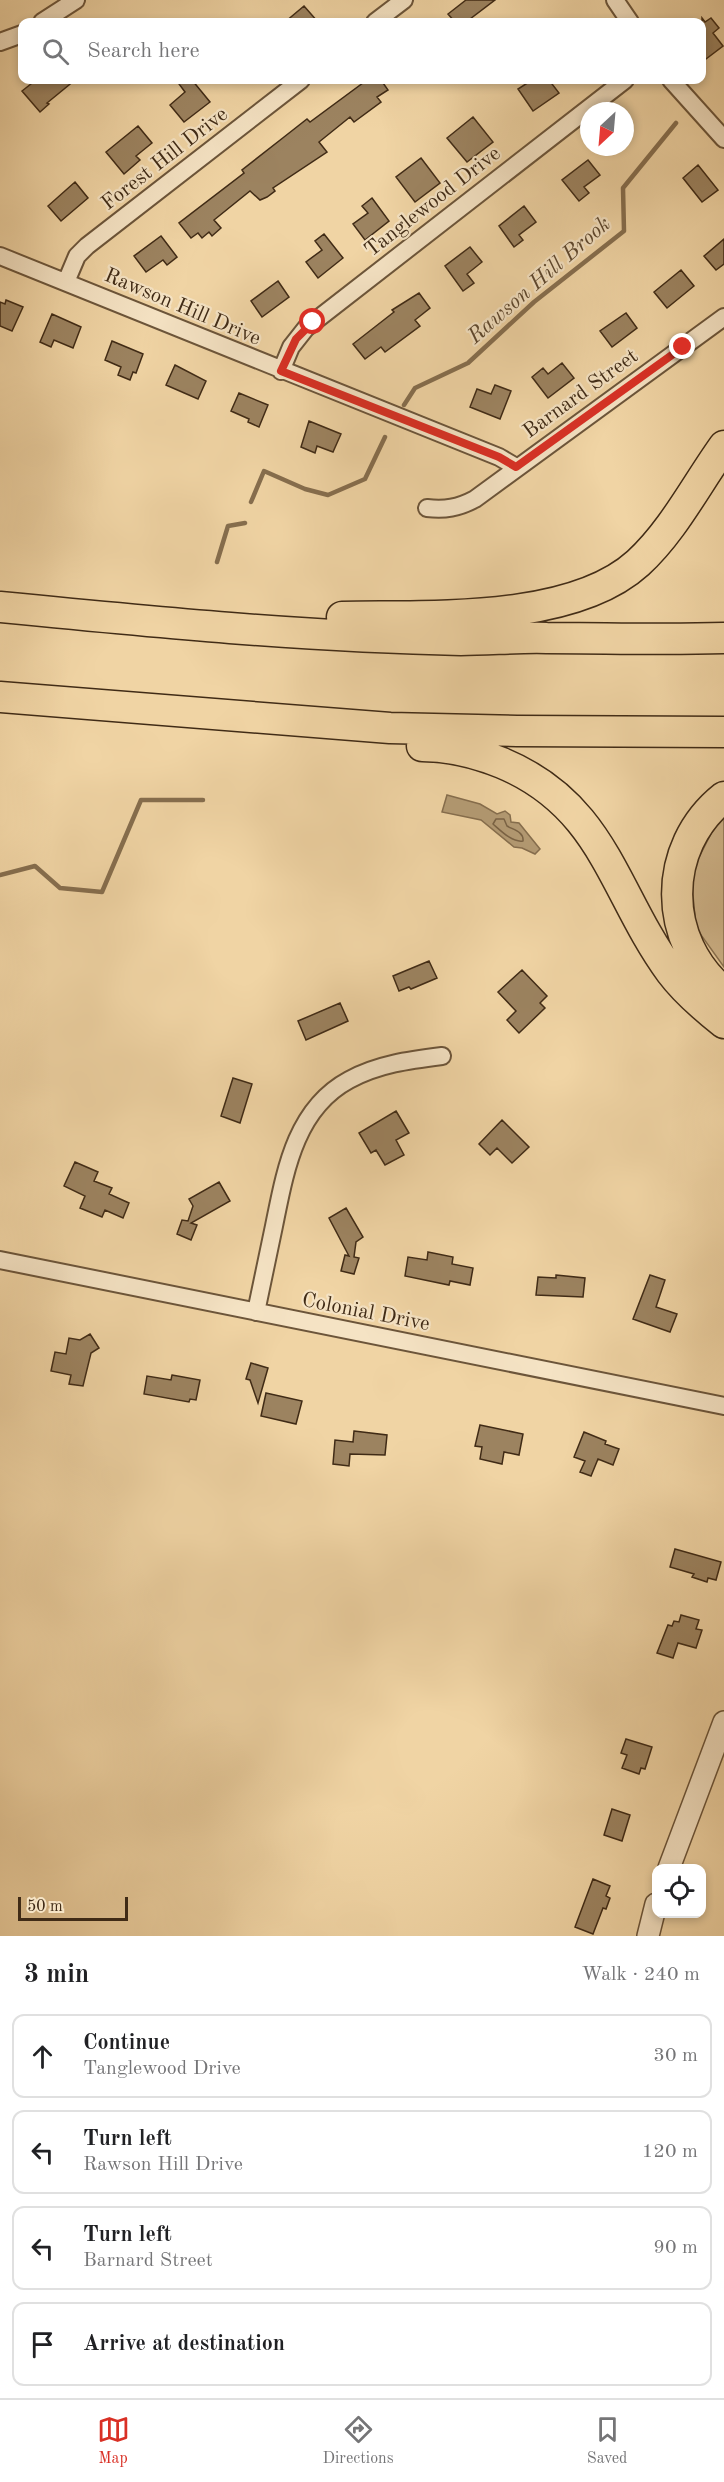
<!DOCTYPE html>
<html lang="en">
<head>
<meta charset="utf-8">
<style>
  :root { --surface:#fff; --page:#f6f6f6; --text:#202124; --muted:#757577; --line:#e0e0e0; --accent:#d93025 }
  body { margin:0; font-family:"Old Standard TT",serif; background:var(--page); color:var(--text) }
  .controls { position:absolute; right:18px; bottom:18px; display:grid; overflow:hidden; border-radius:12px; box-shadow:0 3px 9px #0003 }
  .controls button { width:54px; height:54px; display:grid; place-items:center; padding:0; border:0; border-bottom:2px solid var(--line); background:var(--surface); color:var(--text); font:30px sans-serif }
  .compass { position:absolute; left:580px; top:102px; width:54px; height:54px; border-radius:50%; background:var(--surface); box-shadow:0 3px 9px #0003; rotate:206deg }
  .scale { position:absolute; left:18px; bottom:15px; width:110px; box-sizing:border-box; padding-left:6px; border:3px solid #402b16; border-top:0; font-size:16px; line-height:21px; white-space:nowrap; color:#402b16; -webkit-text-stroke:4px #f5e3c4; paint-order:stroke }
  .stop { position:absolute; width:18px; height:18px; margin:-14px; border:4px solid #d93025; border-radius:50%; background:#fff }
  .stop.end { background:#d93025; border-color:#fff; box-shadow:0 2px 6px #0008 }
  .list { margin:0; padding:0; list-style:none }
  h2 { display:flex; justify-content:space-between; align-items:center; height:78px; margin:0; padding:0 24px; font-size:26px }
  h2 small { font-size:20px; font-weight:400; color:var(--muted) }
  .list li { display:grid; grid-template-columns:39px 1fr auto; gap:18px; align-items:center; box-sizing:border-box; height:84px; margin:0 12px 12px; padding:0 12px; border:2px solid var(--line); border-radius:12px }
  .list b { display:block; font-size:22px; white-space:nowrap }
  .list p { margin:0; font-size:20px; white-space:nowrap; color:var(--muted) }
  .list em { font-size:20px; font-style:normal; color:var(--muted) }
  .icon { flex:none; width:33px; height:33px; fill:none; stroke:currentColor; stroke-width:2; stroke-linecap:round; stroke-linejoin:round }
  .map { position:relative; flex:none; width:724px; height:1936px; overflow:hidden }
  .search { position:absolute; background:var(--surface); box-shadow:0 3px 9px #0003; left:18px; right:18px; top:18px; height:66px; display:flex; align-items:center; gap:15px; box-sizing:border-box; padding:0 21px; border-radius:12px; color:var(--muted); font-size:22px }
  .sheet { height:462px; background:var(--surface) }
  nav { display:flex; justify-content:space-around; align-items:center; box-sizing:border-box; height:84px; border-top:2px solid var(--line); background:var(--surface); font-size:16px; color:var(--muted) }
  nav a { display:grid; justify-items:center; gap:3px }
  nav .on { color:var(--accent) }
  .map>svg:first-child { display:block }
  .green { fill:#d2b78c; stroke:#897151; stroke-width:1.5 }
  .water { fill:#b49b74; stroke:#866e4e; stroke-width:1.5 }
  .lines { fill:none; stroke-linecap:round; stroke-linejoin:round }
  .shore { stroke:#7a6345; stroke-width:1.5 }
  .stream { stroke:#866e4e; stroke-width:4.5 }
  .building { fill:#9c8360; stroke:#402b16; stroke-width:1.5 }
  .minor-casing { stroke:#6c553a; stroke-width:20 }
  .tertiary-casing { stroke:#6c553a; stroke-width:24 }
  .motorway-casing { stroke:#402b16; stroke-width:33 }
  .minor { stroke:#f5e3c4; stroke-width:16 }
  .tertiary { stroke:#f5e3c4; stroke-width:21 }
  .motorway { stroke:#f0d4a4; stroke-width:30 }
  .route { stroke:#d93025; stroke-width:8 }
  .labels { text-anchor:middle; stroke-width:4.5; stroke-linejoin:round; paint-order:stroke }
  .street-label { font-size:21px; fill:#402b16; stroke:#f5e3c4 }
  .water-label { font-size:22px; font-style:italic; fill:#5d472e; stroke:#f5e3c4 }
</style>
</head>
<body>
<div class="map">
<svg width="724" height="1936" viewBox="0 0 724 1936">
  <rect width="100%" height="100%" fill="#f0d4a4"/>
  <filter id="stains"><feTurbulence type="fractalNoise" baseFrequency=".00333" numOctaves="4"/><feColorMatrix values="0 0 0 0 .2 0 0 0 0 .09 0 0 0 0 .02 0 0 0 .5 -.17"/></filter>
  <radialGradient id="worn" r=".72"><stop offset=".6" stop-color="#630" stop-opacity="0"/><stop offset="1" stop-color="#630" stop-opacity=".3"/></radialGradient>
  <path class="green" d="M724,816v151l-28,-39 -5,-55 27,-53z"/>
  <path class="water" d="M447,795l33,9 17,10 8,-3 5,4 1,7 8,1 21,26 -5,5 -13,-6 -8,-1 -33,-27 -39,-8z"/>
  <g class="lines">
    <path class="shore" d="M496,819h8l3,7c7,4 17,6 16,15 -10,2 -22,-10 -30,-17z"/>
    <path class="stream" d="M404,405l11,-17 53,-25 66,-61 90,-71 -1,-43 53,-65
      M251,502l13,-31 41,18 23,6 37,-16 20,-42
      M217,562l11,-36 17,-3
      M0,875l35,-9 25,22 42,4 39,-92h62"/>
  </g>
  <path class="building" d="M466,0h29l-29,22h-11l-7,-8z
    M304,6l14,16h-33z
    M702,18l3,4 6,-4 8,10 -6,5 10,13 -17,13 -4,-6z
    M36,80h39l-28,23 2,1 -9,8 -18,-21z
    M184,80h8l18,22 -26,20 -14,-17 15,-13 -6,-8z
    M367,80h14l7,10 -11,7 4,5 -27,20 -4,-5 -31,25 8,10 -54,36 2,3 -8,6 -7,3 -10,-9 -36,29 7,8 -9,8 -3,-4 -7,6 -4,-5 -7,5 -12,-15 65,-50 -2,-3 42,-33 23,-18 3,3z
    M532,80h17l10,13 -26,18 -15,-22z
    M473,117l20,25 -26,20 -20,-24z
    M138,126l14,17 -16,13 4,4 -16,14 -18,-22z
    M421,158l19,25 -25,19 -19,-25z
    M588,160l12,15 -16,12 5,6 -10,8 -17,-21z
    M698,165l20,25 -16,12 -19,-24z
    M75,182l13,16 -27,23 -13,-15z
    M372,198l17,23 -24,19 -12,-16 15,-11 -6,-7z
    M524,206l12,16 -17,13 4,5 -9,7 -15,-21z
    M324,234l19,24 -25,20 -12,-16 16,-12 -7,-9z
    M161,236l16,21 -10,8 -4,-5 -17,12 -12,-16z
    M724,239v25l-8,6 -12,-14z
    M470,247l12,15 -15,12 7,9 -11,8 -18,-25z
    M681,270l13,16 -27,22 -13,-16z
    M278,281l11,16 -27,20 -11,-16z
    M419,293l11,15 -15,12 5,6 -35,26 -4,-5 -16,12 -12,-15 41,-32 -2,-2z
    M6,300l17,7 -11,24 -12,-5v-24l5,2z
    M626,313l11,15 -25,19 -12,-16z
    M52,314l29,13 -8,21 -19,-8 -3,7 -11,-5z
    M112,341l31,13 -7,19 -3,-1 -3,8 -12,-5 3,-8 -16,-7z
    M562,363l12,15 -26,20 -16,-21 11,-9 5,6z
    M175,365l31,16 -8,18 -32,-14z
    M495,385l16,6 -11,28 -30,-12 7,-18 14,5z
    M239,393l29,12 -9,22 -11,-5 1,-3 -18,-8z
    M309,421l32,13 -8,18 -16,-6 -2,7 -14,-6z
    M429,961l8,17 -26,11 -2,-2 -10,4 -6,-15z
    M522,970l25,26 -7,7 5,5 -26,25 -12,-13 9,-9 -18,-19z
    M340,1003l8,18 -42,19 -8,-19z
    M233,1078l19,6 -12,39 -19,-7z
    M396,1111l13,22 -13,7 8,15 -19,10 -9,-15 -5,3 -12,-20z
    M502,1120l27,27 -17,16 -15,-15 -7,7 -11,-11z
    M75,1162l23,10 -4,9 18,7 -3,6 20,9 -6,15 -18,-8 -3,7 -22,-9 5,-12 -21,-10z
    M219,1182l11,19 -39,22 6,2 -6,15 -14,-6 5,-14 6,1 5,-15 -4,-7z
    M346,1208l17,29 -7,5 -2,15 5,1 -5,16 -13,-3 4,-16 4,1 -20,-38z
    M428,1252l25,5 -1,7 21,4 -3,17 -20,-4 -1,4 -44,-9 3,-19 19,3z
    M556,1275l29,3 -2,19 -47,-2 2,-18 18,1z
    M650,1275l15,5 -9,27 21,7 -7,18 -37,-13z
    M90,1334l9,14 -8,5 -8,33 -14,-2 2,-9 -20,-4 4,-19 11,2 3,-16 11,2z
    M251,1363l17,5 -10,35 -8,-23 -4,-1z
    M172,1375l28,5 -4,20 -6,-1 -1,3 -45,-8 3,-18 24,4z
    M266,1393l36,8 -6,23 -35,-8z
    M480,1425l43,9 -4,21 -15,-3 -2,12 -22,-5 2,-12 -7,-1z
    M354,1431l33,4 -2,20 -35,-1 -1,12 -16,-2 2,-24 18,2z
    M584,1432l22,9 -1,3 14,5 -6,16 -15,-6 -7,17 -11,-4 5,-11 -11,-4z
    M675,1549l46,13 -5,18 -8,-2 -1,4 -15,-5 2,-3 -24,-7z
    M681,1615l18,5 -3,9 6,1 -6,18 -18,-5 -5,15 -16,-5 11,-28 4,1 2,-5 5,1z
    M626,1739l26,8 -7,22 -4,-1 -2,6 -17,-6 5,-13 -6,-2z
    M612,1809l18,6 -8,26 -18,-6z
    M593,1879l17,7 -4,10 4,2 -4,11 -3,-1 -10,26 -18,-7z"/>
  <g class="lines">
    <defs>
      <path id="minor" d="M615,0l15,22
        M42,22l34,-22
        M375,22l29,-22
        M0,42l22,-8
        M671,80l53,59
        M0,256l499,201 17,10
        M66,282l11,-26 10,-10 214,-166
        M281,371l10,-24 15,-19 319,-248
        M427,508c18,2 31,0 48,-9l249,-182
        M0,1260l724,146
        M256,1312c6,-29 12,-57 18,-86 11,-54 21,-117 75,-146 29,-16 61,-20 93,-24"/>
      <path id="tertiary" d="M669,1868l55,-146
        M648,1936l8,-32"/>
      <path id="motorway" d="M0,607c153,15 307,30 461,33 29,0 58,-3 86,-2 59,0 118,2 177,0
        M342,617c85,-2 229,7 296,-54 35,-32 58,-78 86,-117
        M0,697l390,31 127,3 207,1
        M422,746c28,0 55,7 80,17 103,43 111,130 169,209 15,20 34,36 53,51
        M724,797c-63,50 -62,145 0,195"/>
    </defs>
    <use href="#minor" class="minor-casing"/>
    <use href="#tertiary" class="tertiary-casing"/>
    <use href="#motorway" class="motorway-casing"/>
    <use href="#minor" class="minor"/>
    <use href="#tertiary" class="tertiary"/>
    <use href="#motorway" class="motorway"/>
  </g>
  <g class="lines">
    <path class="route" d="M313,322l-17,17 -15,32 218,86 17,10 167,-120"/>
  </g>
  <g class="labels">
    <g class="street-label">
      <text transform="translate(164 158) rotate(-38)" y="7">Forest Hill Drive</text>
      <text transform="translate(432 201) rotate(-38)" y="7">Tanglewood Drive</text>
      <text transform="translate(183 306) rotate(23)" y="7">Rawson Hill Drive</text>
      <text transform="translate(580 393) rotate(-36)" y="7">Barnard Street</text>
      <text transform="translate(366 1311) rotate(11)" y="7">Colonial Drive</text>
    </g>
    <g class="water-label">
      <text transform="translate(538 279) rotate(-41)" y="8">Rawson Hill Brook</text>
    </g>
  </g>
  <rect width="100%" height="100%" filter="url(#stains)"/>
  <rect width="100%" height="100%" fill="url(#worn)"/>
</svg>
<div class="controls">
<button><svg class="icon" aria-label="locate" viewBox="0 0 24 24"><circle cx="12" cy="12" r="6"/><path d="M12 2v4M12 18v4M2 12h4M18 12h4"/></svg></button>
</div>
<svg class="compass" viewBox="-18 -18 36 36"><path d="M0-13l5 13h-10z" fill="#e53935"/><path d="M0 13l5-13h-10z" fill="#757577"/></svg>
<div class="scale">50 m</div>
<div class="stop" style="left:313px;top:322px"></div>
<div class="stop end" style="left:683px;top:347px"></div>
<div class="search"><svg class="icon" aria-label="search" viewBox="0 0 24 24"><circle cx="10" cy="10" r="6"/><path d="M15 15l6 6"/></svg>Search here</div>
</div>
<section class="sheet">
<h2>3 min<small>Walk · 240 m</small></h2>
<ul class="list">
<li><svg class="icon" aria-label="ahead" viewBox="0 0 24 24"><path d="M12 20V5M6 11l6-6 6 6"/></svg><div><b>Continue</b><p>Tanglewood Drive</p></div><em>30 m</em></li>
<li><svg class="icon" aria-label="left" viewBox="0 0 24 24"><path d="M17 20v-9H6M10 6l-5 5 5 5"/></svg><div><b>Turn left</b><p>Rawson Hill Drive</p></div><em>120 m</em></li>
<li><svg class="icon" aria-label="left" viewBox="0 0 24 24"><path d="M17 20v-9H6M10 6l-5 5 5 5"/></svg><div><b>Turn left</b><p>Barnard Street</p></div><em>90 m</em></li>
<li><svg class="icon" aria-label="arrive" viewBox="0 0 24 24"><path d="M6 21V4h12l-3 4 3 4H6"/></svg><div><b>Arrive at destination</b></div></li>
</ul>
</section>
<nav>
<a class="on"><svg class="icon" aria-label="map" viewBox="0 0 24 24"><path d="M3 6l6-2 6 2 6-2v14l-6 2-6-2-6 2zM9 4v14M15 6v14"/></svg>Map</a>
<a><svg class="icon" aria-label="directions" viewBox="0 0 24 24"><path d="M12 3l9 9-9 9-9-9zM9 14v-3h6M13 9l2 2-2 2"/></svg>Directions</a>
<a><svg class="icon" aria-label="saved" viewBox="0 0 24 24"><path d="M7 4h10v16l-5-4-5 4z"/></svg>Saved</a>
</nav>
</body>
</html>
